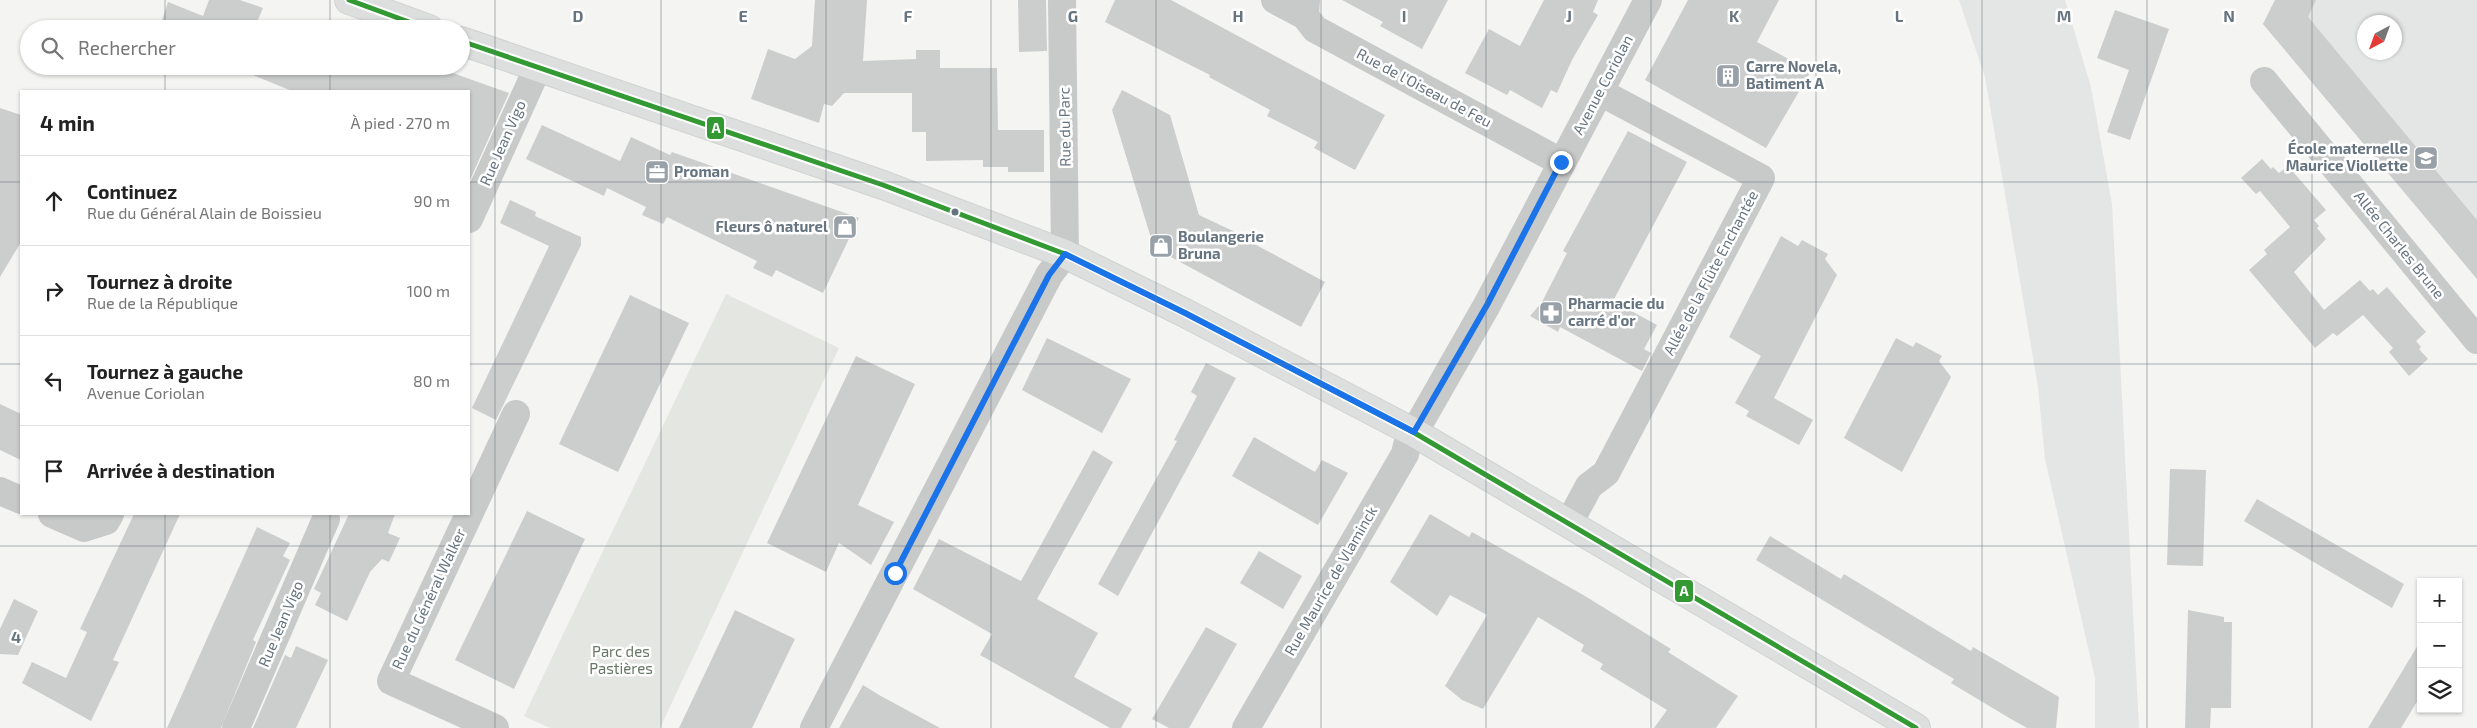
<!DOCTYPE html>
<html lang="fr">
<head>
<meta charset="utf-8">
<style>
  :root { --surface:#fff; --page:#f2f2f2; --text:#222; --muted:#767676; --line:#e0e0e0 }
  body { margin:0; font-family:"Exo 2",sans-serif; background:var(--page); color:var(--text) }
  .controls { position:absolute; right:15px; bottom:15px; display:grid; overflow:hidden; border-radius:0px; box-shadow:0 1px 4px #0004 }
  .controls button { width:45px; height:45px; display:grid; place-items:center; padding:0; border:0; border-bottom:1px solid var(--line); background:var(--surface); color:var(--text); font:25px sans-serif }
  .compass { position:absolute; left:2357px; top:15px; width:45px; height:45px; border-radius:50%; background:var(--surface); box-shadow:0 1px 4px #0004; rotate:221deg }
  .stop { position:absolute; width:15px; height:15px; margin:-11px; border:4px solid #1a73e8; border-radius:50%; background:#fff }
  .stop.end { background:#1a73e8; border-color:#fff; box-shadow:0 1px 5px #0008 }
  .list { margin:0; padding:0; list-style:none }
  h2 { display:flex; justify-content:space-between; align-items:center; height:65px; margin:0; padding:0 20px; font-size:21px }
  h2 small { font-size:16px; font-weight:400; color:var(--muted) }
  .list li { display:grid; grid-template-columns:32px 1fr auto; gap:15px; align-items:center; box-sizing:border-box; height:90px; padding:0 20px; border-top:1px solid var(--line) }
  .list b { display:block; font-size:19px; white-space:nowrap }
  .list p { margin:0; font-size:16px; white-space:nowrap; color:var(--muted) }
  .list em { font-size:16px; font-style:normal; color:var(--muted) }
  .icon { flex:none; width:28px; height:28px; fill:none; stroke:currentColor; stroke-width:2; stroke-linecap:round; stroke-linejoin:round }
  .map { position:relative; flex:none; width:2477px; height:728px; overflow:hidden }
  .search { position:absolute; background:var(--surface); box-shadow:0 1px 4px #0004; left:20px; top:20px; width:450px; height:55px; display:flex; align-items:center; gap:12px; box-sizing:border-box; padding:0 18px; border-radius:28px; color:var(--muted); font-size:19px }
  .panel { position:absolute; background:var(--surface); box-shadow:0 1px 4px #0004; left:20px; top:90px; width:450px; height:425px; border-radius:0px }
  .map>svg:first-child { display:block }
  .built { fill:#e4e5e5; fill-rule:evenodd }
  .green { fill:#e4e6e1 }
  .building { fill:#cccdcd }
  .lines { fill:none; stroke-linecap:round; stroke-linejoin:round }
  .major-casing { stroke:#d1d2d2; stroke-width:30 }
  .minor { stroke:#c8caca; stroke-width:28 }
  .major { stroke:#dddede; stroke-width:28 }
  .bus-1-casing { stroke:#fff; stroke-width:9 }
  .bus-1 { stroke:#393; stroke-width:5 }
  .route { stroke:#1a73e8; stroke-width:6 }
  .grid { fill:none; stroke:#667480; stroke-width:1; stroke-opacity:0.55 }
  .bus-dot { fill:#667480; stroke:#fff; stroke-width:2 }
  .labels { text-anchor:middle; stroke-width:5; stroke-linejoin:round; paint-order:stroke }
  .poi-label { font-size:15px; font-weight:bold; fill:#667480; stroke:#fff; text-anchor:start }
  .street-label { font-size:15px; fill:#667480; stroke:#fff }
  .park-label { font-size:15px; fill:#677864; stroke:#fff }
  .grid-label { font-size:16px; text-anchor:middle; font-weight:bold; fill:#667480; stroke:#fff; stroke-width:5; stroke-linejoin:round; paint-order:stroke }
  .line-badge { stroke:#fff; stroke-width:2 }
  .badge-label { font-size:14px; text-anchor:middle; font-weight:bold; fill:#fff }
</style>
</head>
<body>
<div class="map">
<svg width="2477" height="728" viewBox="0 0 2477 728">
  <rect width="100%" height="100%" fill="#f4f4f2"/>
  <path class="built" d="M1959,0h106l26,87 21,117 27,524h-44v-50l-50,-219 -7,-72 -53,-310z
    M2275,0h202v272l-214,-248zM2364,22h30v30h-30z"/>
  <path class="green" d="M726,294l113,54 -179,380h-110l-26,-12z"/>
  <path class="building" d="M209,0h31l23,8 -9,21h-95l9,-27 35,14z
    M815,0h52l-4,61 53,-2v-9h24v18h57l1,62h46v42h-36v-5h-25v-7l-57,1v-29h-14v-39h-68l-12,13 -8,-2 -5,19 -68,-24 17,-50 27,10 17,-13z
    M1018,0h28l1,51 -28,1z
    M1115,0h56l214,115 -30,55 -41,-22 4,-6 -51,-26 3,-6 -61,-33 1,-2 -105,-53z
    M1342,0h106l-26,49 -42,-23 3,-4z
    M1544,0h54l-5,12 5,3 -26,45 -15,33 -6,-3 -9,18 -32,-18 -3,5 -42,-22 24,-44 31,17z
    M1688,0h91l-22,42 54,29 -45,77 -121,-68z
    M2275,0h41l-8,17 169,203v59l-214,-255z
    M2115,10l54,19 -39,111 -23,-8 22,-62 -32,-12z
    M433,66l76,27 -40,89v-91h-177l-59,-24z
    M1122,90l48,25 29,100 51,24 -1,2 76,41 -24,45 -147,-79 -42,-138z
    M0,108l21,7v127l-21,35z
    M542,125l78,36 11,-24 39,18 2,-3 187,66 -36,75 -47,-23 -4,7 -19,-9 4,-7 -90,-44 -4,7 -21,-9 4,-8 -39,-19 -3,8 -78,-37z
    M1628,131l59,31 -74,139 44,24 -13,24 7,4 -9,18 -82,-44 -2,5 -28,-16 12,-14 25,-49 -4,-2z
    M2262,159l9,10 2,-2 6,6 9,-7 38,44 -12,10 5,6 -2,2 9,11 -32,33 30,38 36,-30 10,11 3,-2 5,6 9,-8 39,45 -10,9 5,6 -2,2 9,10 -19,17 -20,-24 4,-4 -30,-33 -26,21 -4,-3 -18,15 -66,-78 18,-16 -3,-4 26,-23 -30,-36 -4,3 -15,-16z
    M510,200l26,12 -1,4 46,21v8l-85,175 -24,-12 77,-162 -49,-23z
    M1781,236l17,10 4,-6 26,14 -3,5 12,16 -63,123 39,22 -14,25 -53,-29 3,-5 -14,-8 26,-47 -32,-19z
    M630,295l59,28 -71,149 -59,-28z
    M1047,338l84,41 -29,54 -80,-43z
    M1896,338l17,9 3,-5 26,14 -3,5 12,16 -49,95 -58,-34z
    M856,356l59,28 -57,121 36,17 -23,43 -32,-22 -13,29 -59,-29z
    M1206,363l30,15 -118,218 -20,-12 79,-143 -3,-1 23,-44 -6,-4z
    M0,404l21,10v46l-21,-10z
    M1254,437l61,35 7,-12 26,13 -30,52 -86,-49z
    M1093,450l20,12 -76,137 61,34 -24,44 58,32 -11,19h-11l-130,-73 12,-21 -79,-45 26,-50 82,42z
    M2170,469l36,1 -3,96 -36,-1z
    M2257,499l147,85 -12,24 -148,-87z
    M527,511l58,28 -71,150 -59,-29z
    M134,514h46l-67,146 6,2 -28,59 -69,-38 10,-21 34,16 21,-46 -7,-3z
    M349,514h46l-7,19 12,5 -11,24 -7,-3 -12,13 -23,49 -32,-16 6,-12 -7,-4z
    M1430,514l39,23 3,-5 113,64 86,53 -3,3 70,44 -22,32h-62l13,-18 -67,-41 3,-5 -22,-13 3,-6 -46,-28 -55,92 -21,-9 -17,-14 42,-71 -37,-20 -13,21 -47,-34z
    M257,527l33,16 -7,13 7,4 -37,80 3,2 -35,86h-54z
    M1770,536l71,43 3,-5 127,77 2,-4 86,50 -3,31h-29l-16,-9 -60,-36 3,-4 -198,-119z
    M1259,551l43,25 -19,33 -43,-26z
    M14,599l24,12 -20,44 -18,-1v-25z
    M735,610l60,29 -43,89h-73z
    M2188,610l36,7v5h8l-1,86h-20l-1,20h-25z
    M1206,627l31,17 -48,84h-20l-17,-9z
    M2421,640v55l-20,33h-33z
    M296,646l32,14 -32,68h-43l32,-73 6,3z
    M863,685l16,10 61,33h-101z"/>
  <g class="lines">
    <defs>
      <path id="major" d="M349,0l80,29
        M461,41l422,144 182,69 120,59 228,119 503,296"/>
    </defs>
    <use href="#major" class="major-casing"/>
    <path class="minor" d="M1275,0l30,16
      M1306,0l-1,16 10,13 246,133
      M2264,81l213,259
      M469,219l69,-152
      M0,491l21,9
      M52,514l32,14 22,-7 4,-7
      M1569,523l20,-37 17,-13 155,-295 -161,-86
      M236,728l90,-209
      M495,728l-104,-47 125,-267
      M814,728l235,-453 16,-21 -3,-254
      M1246,728l159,-274 2,-9 80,-140 161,-305"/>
    <use href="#major" class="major"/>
    <defs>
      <path id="bus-1" d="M349,0l79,29
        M461,41l422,144 182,69 120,59 228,119 503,296"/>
    </defs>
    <use href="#bus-1" class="bus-1-casing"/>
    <use href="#bus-1" class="bus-1"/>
  </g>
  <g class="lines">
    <path class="route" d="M895,573l154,-298 16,-21 120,59 229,119 73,-127 74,-143"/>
  </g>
  <path class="grid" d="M165,0v29M330,0v29M495,0v728M661,0v728M826,0v728M991,0v728M1156,0v728M1321,0v728M1486,0v728M1651,0v728M1816,0v728M1982,0v728M2147,0v728M2312,0v728M165,66v25M330,66v25M0,182h21M469,182h2008M0,364h21M469,364h2008M165,514v214M330,514v214M0,546h2477"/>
  <defs>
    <symbol id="building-square" viewBox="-11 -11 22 22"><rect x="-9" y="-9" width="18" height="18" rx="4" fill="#98a1a8" stroke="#fff"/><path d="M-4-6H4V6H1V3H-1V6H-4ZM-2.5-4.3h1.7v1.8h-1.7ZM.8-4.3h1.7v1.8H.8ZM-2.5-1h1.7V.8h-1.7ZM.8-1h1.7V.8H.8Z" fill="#fff"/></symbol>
    <symbol id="school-square" viewBox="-11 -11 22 22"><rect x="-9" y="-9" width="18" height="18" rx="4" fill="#98a1a8" stroke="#fff"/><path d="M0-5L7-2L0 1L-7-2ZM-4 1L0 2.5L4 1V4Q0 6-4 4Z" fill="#fff"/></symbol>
    <symbol id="office-square" viewBox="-11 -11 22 22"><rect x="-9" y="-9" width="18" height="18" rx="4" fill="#98a1a8" stroke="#fff"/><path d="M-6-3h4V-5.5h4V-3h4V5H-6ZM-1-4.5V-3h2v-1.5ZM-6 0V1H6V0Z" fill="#fff"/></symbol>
    <symbol id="shop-square" viewBox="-11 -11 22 22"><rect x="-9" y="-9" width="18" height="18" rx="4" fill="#98a1a8" stroke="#fff"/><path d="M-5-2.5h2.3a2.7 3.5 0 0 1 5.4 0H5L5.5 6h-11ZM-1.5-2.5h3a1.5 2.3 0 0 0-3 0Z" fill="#fff"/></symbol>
    <symbol id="pharmacy-square" viewBox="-11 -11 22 22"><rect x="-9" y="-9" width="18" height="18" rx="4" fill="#98a1a8" stroke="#fff"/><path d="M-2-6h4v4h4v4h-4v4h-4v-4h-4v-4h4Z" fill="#fff"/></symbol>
  </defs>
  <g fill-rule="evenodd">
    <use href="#building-square" x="1714" y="62" width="28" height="28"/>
    <use href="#school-square" x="2412" y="144" width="28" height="28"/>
    <use href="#office-square" x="643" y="158" width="28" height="28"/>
    <use href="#shop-square" x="831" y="213" width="28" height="28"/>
    <use href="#shop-square" x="1147" y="232" width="28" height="28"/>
    <use href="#pharmacy-square" x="1537" y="299" width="28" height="28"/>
  </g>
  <circle class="bus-dot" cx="955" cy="212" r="4.5"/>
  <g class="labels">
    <g class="poi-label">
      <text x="1746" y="72">Carre Novela,<tspan x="1746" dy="17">Batiment A</tspan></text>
      <text x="2408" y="154" text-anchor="end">École maternelle<tspan x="2408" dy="17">Maurice Viollette</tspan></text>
      <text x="674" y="177">Proman</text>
      <text x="828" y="232" text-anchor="end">Fleurs ô naturel</text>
      <text x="1178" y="242">Boulangerie<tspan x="1178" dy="17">Bruna</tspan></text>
      <text x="1568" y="309">Pharmacie du<tspan x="1568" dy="17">carré d'or</tspan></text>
    </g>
    <g class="street-label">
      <text transform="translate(1603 85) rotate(-62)" y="5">Avenue Coriolan</text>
      <text transform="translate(1424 88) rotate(28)" y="5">Rue de l'Oiseau de Feu</text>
      <text transform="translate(1065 127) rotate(-91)" y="5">Rue du Parc</text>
      <text transform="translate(503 143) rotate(-66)" y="5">Rue Jean Vigo</text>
      <text transform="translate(2399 245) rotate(51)" y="5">Allée Charles Brune</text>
      <text transform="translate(1711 273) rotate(-62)" y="5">Allée de la Flûte Enchantée</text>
      <text transform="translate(1331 581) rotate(-60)" y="5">Rue Maurice de Vlaminck</text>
      <text transform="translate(429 599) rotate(-65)" y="5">Rue du Général Walker</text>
      <text transform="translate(281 624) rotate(-67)" y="5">Rue Jean Vigo</text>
    </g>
    <g class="park-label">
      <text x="621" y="657">Parc des<tspan x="621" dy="17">Pastières</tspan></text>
    </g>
  </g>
  <g class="grid-label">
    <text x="578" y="22">D</text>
    <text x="743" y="22">E</text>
    <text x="908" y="22">F</text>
    <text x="1073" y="22">G</text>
    <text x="1238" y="22">H</text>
    <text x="1404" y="22">I</text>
    <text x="1569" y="22">J</text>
    <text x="1734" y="22">K</text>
    <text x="1899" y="22">L</text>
    <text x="2064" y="22">M</text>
    <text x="2229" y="22">N</text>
    <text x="16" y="643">4</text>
  </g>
  <g class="line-badge">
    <rect x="706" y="116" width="19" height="24" rx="5" fill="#393"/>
    <rect x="1674" y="579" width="20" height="24" rx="5" fill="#393"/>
  </g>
  <g class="badge-label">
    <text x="716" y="133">A</text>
    <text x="1684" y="596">A</text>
  </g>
</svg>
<div class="controls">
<button>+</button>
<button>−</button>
<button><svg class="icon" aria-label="layers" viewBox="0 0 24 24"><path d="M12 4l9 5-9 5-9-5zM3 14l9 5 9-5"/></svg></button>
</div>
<svg class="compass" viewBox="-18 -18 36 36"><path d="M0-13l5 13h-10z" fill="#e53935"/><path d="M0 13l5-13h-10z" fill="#767676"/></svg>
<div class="stop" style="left:895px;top:573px"></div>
<div class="stop end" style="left:1561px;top:162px"></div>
<div class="search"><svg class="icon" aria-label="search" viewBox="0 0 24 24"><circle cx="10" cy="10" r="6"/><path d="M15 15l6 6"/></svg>Rechercher</div>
<section class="panel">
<h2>4 min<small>À pied · 270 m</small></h2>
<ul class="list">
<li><svg class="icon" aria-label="ahead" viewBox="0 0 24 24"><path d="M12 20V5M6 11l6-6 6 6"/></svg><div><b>Continuez</b><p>Rue du Général Alain de Boissieu</p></div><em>90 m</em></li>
<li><svg class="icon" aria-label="right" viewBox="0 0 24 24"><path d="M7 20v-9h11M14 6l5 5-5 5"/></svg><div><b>Tournez à droite</b><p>Rue de la République</p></div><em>100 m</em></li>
<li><svg class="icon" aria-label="left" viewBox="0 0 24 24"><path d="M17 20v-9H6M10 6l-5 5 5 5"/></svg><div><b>Tournez à gauche</b><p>Avenue Coriolan</p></div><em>80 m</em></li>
<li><svg class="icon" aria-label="arrive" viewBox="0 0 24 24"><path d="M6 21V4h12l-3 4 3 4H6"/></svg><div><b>Arrivée à destination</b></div></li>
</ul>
</section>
</div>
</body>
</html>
